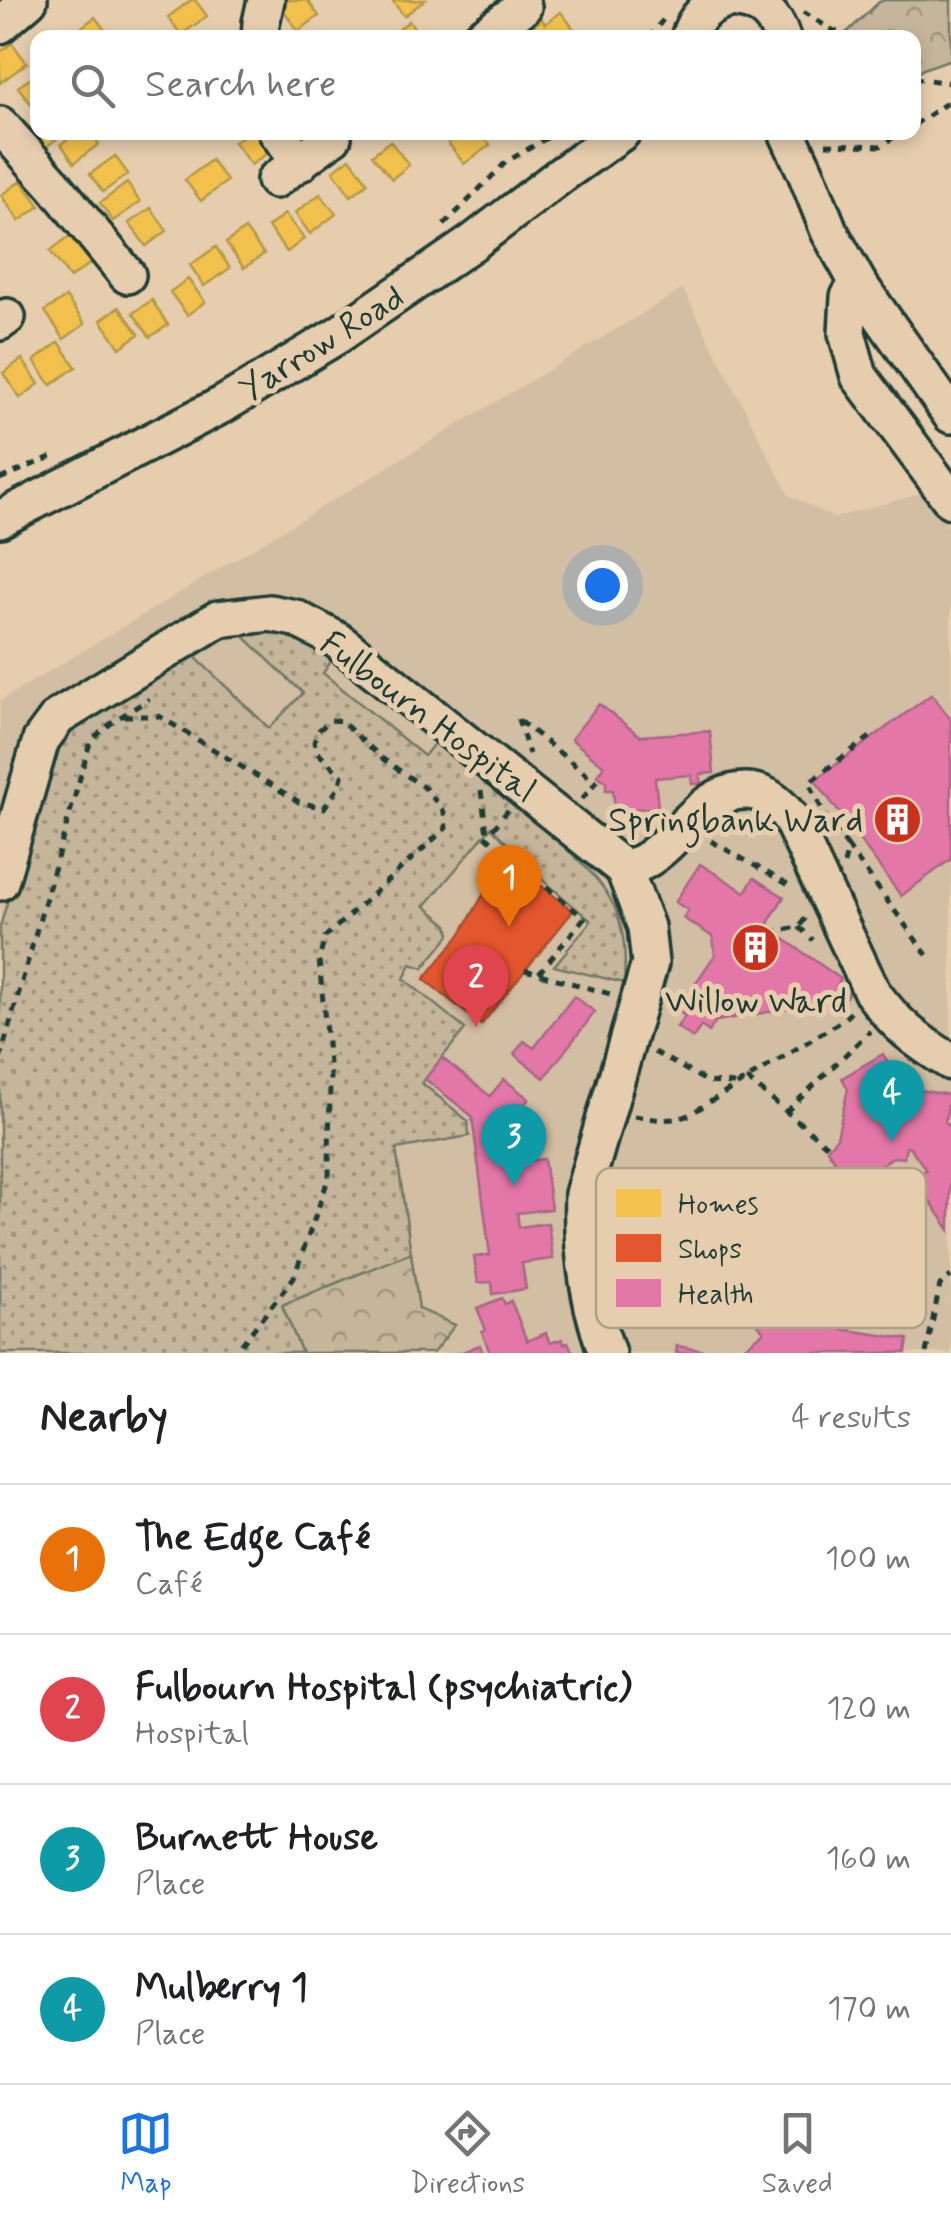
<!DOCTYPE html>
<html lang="en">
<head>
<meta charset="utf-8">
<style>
  :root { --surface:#fff; --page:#f6f6f6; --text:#202124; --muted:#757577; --line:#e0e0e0; --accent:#1a73e8 }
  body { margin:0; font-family:Mynerve,sans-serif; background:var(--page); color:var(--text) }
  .you { position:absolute; left:602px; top:585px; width:35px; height:35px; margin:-25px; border:8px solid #fff; border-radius:50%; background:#1a73e8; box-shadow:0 0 0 15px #1a73e833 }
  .badge { display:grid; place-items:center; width:65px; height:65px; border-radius:50%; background:var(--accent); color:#fff; font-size:32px; font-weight:700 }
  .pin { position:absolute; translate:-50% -82px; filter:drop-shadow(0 2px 5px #0008) }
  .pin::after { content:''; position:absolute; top:52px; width:35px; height:30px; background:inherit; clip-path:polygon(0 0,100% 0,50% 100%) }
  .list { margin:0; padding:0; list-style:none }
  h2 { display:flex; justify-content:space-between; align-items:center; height:130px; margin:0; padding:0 40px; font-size:42px }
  h2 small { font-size:32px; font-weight:400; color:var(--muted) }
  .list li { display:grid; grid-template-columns:65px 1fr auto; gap:30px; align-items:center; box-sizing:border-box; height:150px; padding:0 40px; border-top:2px solid var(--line) }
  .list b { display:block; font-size:38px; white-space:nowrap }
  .list p { margin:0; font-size:32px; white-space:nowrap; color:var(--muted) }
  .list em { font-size:32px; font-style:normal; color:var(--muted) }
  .icon { flex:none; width:55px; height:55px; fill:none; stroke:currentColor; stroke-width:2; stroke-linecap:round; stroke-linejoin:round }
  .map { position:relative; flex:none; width:951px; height:1353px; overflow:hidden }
  .search { position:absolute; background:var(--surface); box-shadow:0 5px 15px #0003; left:30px; right:30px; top:30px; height:110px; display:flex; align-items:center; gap:25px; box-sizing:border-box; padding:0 35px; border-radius:20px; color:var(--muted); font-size:38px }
  .sheet { height:730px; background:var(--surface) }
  nav { display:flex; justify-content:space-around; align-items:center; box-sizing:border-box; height:140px; border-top:2px solid var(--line); background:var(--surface); font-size:28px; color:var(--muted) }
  nav a { display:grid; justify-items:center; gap:5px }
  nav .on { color:var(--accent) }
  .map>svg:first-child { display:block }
  .built { fill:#d2bea2 }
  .grass { fill:url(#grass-dots); stroke:#727967; stroke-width:2.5 }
  .forest { fill:url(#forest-crowns); stroke:#727967; stroke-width:2.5 }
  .homes { fill:#f2c14e; stroke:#b39946; stroke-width:2.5 }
  .shops { fill:#e4572e; stroke:#a94f30; stroke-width:2.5 }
  .health { fill:#e377a8; stroke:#a86685; stroke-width:2.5 }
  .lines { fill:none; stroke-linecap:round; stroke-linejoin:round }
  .minor-casing { stroke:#1f3d34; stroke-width:42 }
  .path { stroke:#1f3d34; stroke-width:5; stroke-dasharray:8 8; stroke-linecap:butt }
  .minor { stroke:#e6cdae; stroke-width:35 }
  .labels { text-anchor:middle; stroke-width:10; stroke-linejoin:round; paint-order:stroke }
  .street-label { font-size:35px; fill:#1f3d34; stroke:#e6cdae }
  .poi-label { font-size:35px; fill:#1f3d34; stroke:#e6cdae; text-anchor:end }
  .key { fill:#e6cdae; stroke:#aaa289; stroke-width:2.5 }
  .key-label { font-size:28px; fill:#1f3d34 }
</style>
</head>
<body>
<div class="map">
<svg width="951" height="1353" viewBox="0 0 951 1353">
  <defs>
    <pattern id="grass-dots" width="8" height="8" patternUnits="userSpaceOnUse" patternTransform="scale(2.5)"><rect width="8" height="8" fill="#c5b59a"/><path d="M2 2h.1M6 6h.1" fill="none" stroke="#9f947e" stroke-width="1.8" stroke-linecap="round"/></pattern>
    <pattern id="forest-crowns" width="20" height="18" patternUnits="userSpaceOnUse" patternTransform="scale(2.5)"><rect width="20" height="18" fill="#c5b59a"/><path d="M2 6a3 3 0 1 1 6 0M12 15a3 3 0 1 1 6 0" fill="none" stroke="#9f947e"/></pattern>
  </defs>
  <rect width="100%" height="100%" fill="#e6cdae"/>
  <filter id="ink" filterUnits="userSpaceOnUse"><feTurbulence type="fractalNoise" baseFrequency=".01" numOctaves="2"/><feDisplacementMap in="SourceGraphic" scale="20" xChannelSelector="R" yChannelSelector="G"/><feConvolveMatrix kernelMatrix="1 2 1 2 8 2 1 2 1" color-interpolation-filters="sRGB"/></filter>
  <g filter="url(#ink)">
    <path class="built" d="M683,289l106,206 45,23 88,-25 29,37v823h-951v-652z"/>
    <path class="grass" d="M272,625l63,31 -12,17 101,83 13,-16c39,32 77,63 115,96 23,21 48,41 62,70 11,24 12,51 10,77l-70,-17 37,-45 -47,-40 -53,-54 -66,79 23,19 2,10 -27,33 -12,-4 -7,15 61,50 -43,54 46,38 1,15 -73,13 15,104 -129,52 20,48h-302v-426l54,-185 24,-25 109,-68 82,79 34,-35 -68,-65z"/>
    <path class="forest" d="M885,0h66v59l-28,10 -9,7v-38l-72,-1 37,-35z
      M411,1253l8,56 36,16 -22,28h-131l-20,-48z"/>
    <path class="homes" d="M191,0h4l12,16 -26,19 -13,-18z
      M287,0h20l12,16 -21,15 -18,-26z
      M392,0h33l-21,16z
      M561,12l18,24 -2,2h-60l25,-19 3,5z
      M95,17l16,21h-27l-6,-8z
      M409,21l13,17h-34z
      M12,43l15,20 -27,20v-31z
      M38,73v28l-6,4 -14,-18z
      M38,125v7h28l-20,15 -13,-18z
      M77,132h13l9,12 -25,19 -13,-19z
      M248,132h6l15,20 -18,13 -17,-23z
      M440,132h40l10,13 -26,19z
      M390,141l19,24 -17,14 -20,-24z
      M115,156l13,18 -25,18 -13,-18z
      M350,158l18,25 -17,13 -18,-25z
      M211,160l16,21 -26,20 -16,-21z
      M21,181l19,25 -21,15 -18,-26z
      M127,183l13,19 -27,19 -13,-18z
      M320,194l16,20 -26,20 -15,-21z
      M151,208l16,23 -21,15 -17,-23z
      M285,214l19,25 -17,13 -19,-25z
      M245,229l19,25 -20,14 -18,-25z
      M71,235l20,28 -21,15 -20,-27z
      M216,247l14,21 -26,18 -14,-21z
      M188,279l17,23 -18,13 -17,-23z
      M66,297l19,27 -21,15 -19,-28z
      M152,300l16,25 -18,12 -17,-24z
      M119,307l20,27 -19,14 -19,-28z
      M59,342l17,25 -25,18 -17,-24z
      M22,359l17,25 -19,14 -17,-25z"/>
    <path class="shops" d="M505,857l68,54 -92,114 -57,-46 36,-44z"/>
    <path class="health" d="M932,694l19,26v139l-50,37 -86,-116z
      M599,704l41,32 70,-5 4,42 -14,1 1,10h-9l-1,-9 -36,3 3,29 -43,4 -2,-21h-7v-8l-9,-7 7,-9 -33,-27z
      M700,864l45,28 9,-14 30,19 -15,24 3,19 12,-1 57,40 -4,6 11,9 -12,17 -12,-8 -5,8 -9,-6 -94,16 -7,11 -8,-6 -8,12 -16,-11 8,-11 -8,-6 38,-55 -2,-18 -30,-19 5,-8 -13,-8z
      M574,996l21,16 -51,66 -30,-24 10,-13 10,7z
      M883,1054l19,33 48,8 -5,26 6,8 -1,101 -24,-35 -5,3 -11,-16 16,-12 -16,-23h-4l-2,11 -11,-1 -45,30 -16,-24 3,-2 -8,-12 10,-12 11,-48 -6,-11z
      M442,1058l48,38 14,-17 25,20 -20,25 -6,1v5l27,-4 4,34 -26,4 36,-5 7,50 -34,4 2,14 29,-4 5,36 -31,4 4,26 -33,5 -1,-12 -14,1 -4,-26 16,-2 -18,-139 -47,-37z
      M740,1243l42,56 4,-3 10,13 -3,2 8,12 107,16 -2,14h-169l27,-21 -52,-67z
      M502,1298l3,6 6,-3 16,40 19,-8 4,10 12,-4 2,5 4,-2 5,11h-83l-8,-21 4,-2 -9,-22z
      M480,1345l3,8h-23z
      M677,1346l41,7h-42z"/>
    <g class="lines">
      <defs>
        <path id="minor" d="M737,0c24,2 38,16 45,38
          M0,25l29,-25
          M260,38l1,-15 5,-23
          M480,38l43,-31
          M689,38c6,-22 18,-32 39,-38
          M0,125l54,60 73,90
          M277,132l23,31
          M787,132l19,41 23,58 29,52 93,132
          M275,180l58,-43
          M858,283l-9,14 -2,36 12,43 92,124
          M0,322l7,-5
          M0,519l224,-115 114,-69 134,-92 89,-68 61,-43
          M624,869c7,-3 16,-5 22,-9 34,-20 57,-71 101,-69 20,1 33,13 44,28l81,173c24,33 44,49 79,70
          M0,882l41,-142 17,-23 160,-98 52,-6 25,5 42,22 287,229 22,58 4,36 -67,231c-2,53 5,109 24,159"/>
      </defs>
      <use href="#minor" class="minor-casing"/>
      <path class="path" d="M803,12l31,19 24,7
        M648,38l15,-18
        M914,78l37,5
        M914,125l37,-25
        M826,144l55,2 20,-14
        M444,225l62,-63 51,-30
        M0,479l53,-23
        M124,716h35l140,86 25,6 15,-21 3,-11 -25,-24 -3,-10 5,-12 12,-10 10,1 42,38 43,30 18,23 2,16 -121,109 -6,23 11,114 -1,103 -35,100 -59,76
        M518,719l11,35
        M520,721l76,61
        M481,791l6,43
        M582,799l18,-22
        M508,810l-21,27 97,81 -45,55
        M612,822l39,-4
        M711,841l78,44
        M848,847l-23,-31 -16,-34 64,-47
        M844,864l4,-17 79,108
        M799,927l14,13
        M770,932l29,-5 7,-10
        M525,970l89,25
        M654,1052l54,30 27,2
        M0,1059l89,-313c13,-21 39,-33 60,-47
        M747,1079l82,68
        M786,1112l84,-81
        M634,1116c19,3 35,6 53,0l156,-96 9,-9
        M926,1353l14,-68 11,-9"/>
      <use href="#minor" class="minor"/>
    </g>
  </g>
  <defs>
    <symbol id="building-disc" viewBox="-11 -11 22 22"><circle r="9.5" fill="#c8321e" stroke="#e6cdae"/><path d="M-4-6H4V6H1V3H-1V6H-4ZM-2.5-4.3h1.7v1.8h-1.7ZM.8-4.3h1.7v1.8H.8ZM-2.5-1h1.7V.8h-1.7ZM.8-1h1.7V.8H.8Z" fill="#fff"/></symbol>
  </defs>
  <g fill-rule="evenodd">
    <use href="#building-disc" x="870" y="792" width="55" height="55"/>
    <use href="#building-disc" x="728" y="920" width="55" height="55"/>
  </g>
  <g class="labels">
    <g class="street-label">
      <text transform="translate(321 342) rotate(-32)" y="12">Yarrow Road</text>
      <text transform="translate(429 716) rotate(37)" y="12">Fulbourn Hospital</text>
    </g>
    <g class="poi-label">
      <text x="863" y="831">Springbank Ward</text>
      <text x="756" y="1012" text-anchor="middle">Willow Ward</text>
    </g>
  </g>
  <rect x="596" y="1168" width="330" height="160" rx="15" class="key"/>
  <rect x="616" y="1189" width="45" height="28" fill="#f2c14e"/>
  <rect x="616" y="1234" width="45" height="28" fill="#e4572e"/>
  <rect x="616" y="1279" width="45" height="28" fill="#e377a8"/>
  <g class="key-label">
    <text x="678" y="1213">Homes</text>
    <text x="678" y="1258">Shops</text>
    <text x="678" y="1303">Health</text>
  </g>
</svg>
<div class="you"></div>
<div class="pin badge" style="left:509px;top:927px;background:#e8710a">1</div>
<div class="pin badge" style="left:476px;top:1027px;background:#e0444e">2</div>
<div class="pin badge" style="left:514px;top:1186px;background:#0f9aa8">3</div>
<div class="pin badge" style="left:892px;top:1142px;background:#0f9aa8">4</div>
<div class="search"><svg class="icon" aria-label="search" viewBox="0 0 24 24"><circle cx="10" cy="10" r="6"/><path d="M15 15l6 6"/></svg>Search here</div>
</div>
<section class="sheet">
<h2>Nearby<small>4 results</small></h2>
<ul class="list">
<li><span class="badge" style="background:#e8710a">1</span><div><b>The Edge Café</b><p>Café</p></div><em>100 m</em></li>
<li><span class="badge" style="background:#e0444e">2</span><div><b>Fulbourn Hospital (psychiatric)</b><p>Hospital</p></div><em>120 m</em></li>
<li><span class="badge" style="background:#0f9aa8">3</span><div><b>Burnett House</b><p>Place</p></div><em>160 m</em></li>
<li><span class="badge" style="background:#0f9aa8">4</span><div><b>Mulberry 1</b><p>Place</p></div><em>170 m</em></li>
</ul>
</section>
<nav>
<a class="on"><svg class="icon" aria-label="map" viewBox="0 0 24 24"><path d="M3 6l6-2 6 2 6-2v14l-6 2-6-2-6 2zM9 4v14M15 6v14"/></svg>Map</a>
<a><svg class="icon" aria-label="directions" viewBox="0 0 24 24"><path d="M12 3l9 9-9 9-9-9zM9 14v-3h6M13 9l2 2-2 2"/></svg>Directions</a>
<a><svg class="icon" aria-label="saved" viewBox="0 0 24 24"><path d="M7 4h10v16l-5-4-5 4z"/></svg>Saved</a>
</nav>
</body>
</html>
